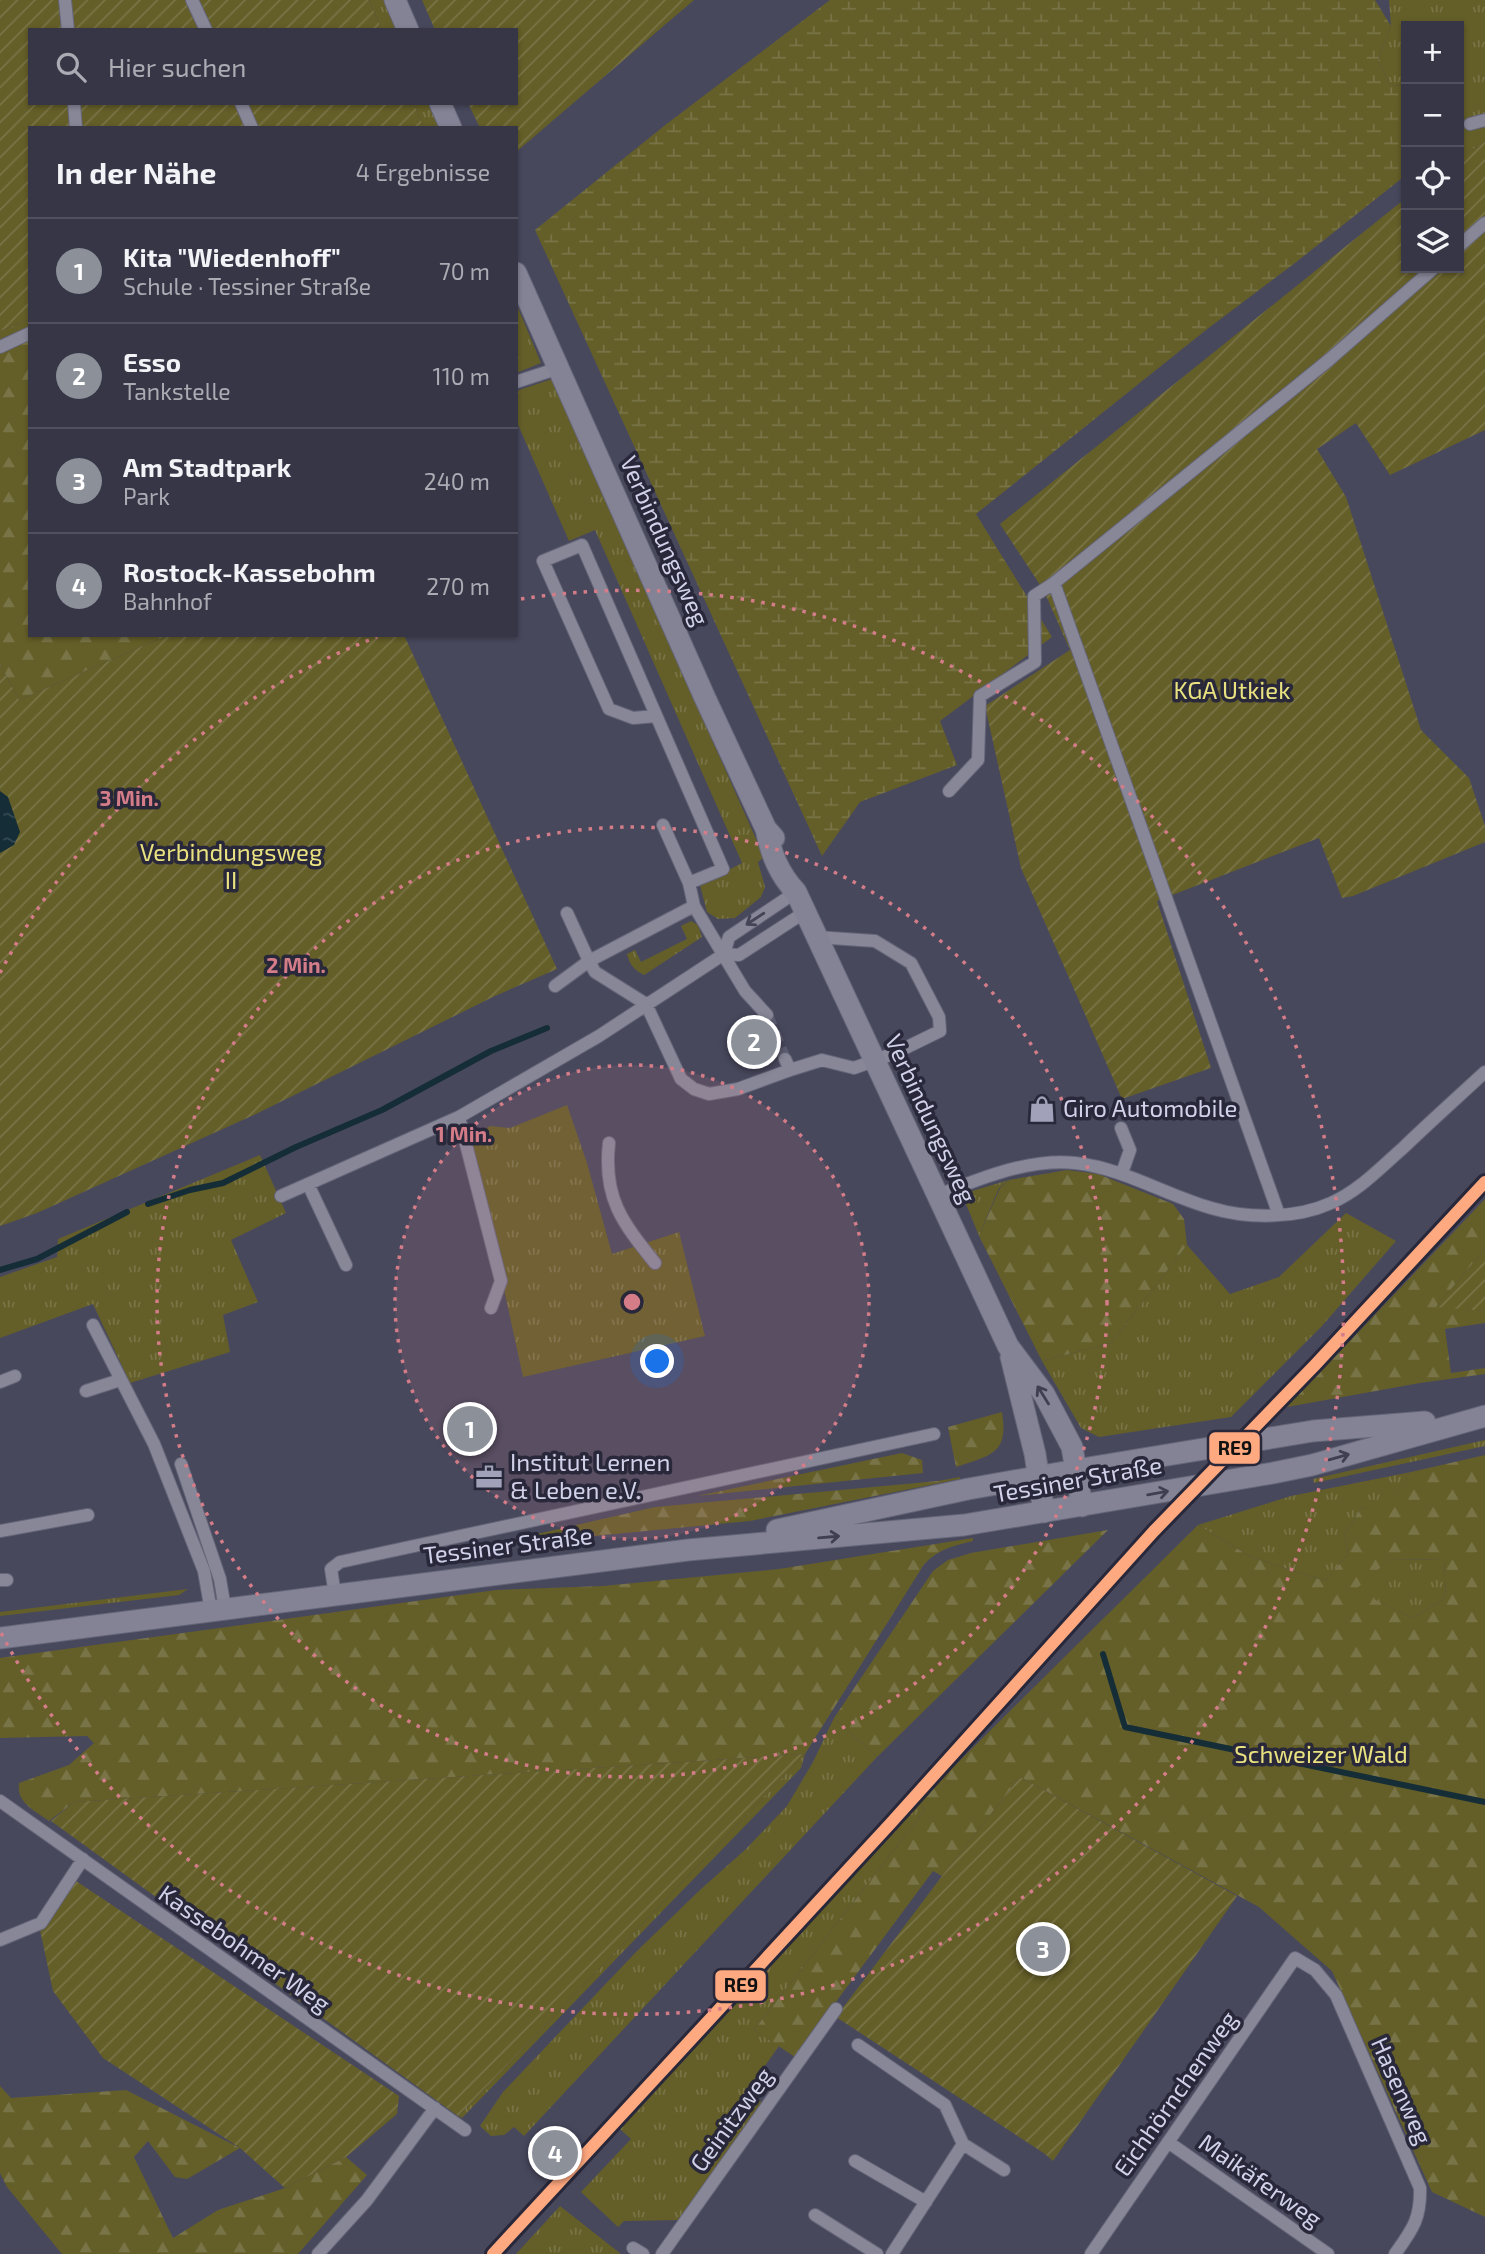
<!DOCTYPE html>
<html lang="de">
<head>
<meta charset="utf-8">
<style>
  :root { --surface:#363646; --page:#414151; --text:#f1f3f6; --muted:#aaabb3; --line:#50505f; --accent:#8c9099 }
  body { margin:0; font-family:"Exo 2",sans-serif; background:var(--page); color:var(--text) }
  .controls { position:absolute; right:21px; top:21px; display:grid; overflow:hidden; border-radius:0px; box-shadow:0 2px 5px #0004 }
  .controls button { width:63px; height:63px; display:grid; place-items:center; padding:0; border:0; border-bottom:2px solid var(--line); background:var(--surface); color:var(--text); font:35px sans-serif }
  .you { position:absolute; left:658px; top:1362px; width:24px; height:24px; margin:-18px; border:5px solid #fff; border-radius:50%; background:#1a73e8; box-shadow:0 0 0 10px #1a73e833 }
  .badge { display:grid; place-items:center; width:46px; height:46px; border-radius:50%; background:var(--accent); color:#fff; font-size:23px; font-weight:700 }
  .pin { position:absolute; translate:-50% -50%; border:4px solid #fff; box-shadow:0 2px 7px #0006 }
  .list { margin:0; padding:0; list-style:none }
  h2 { display:flex; justify-content:space-between; align-items:center; height:91px; margin:0; padding:0 28px; font-size:30px }
  h2 small { font-size:23px; font-weight:400; color:var(--muted) }
  .list li { display:grid; grid-template-columns:46px 1fr auto; gap:21px; align-items:center; box-sizing:border-box; height:105px; padding:0 28px; border-top:2px solid var(--line) }
  .list b { display:block; font-size:26px; white-space:nowrap }
  .list p { margin:0; font-size:23px; white-space:nowrap; color:var(--muted) }
  .list em { font-size:23px; font-style:normal; color:var(--muted) }
  .icon { flex:none; width:38px; height:38px; fill:none; stroke:currentColor; stroke-width:2; stroke-linecap:round; stroke-linejoin:round }
  .map { position:relative; flex:none; width:1485px; height:2254px; overflow:hidden }
  .search { position:absolute; background:var(--surface); box-shadow:0 2px 5px #0004; left:28px; top:28px; width:490px; height:77px; display:flex; align-items:center; gap:18px; box-sizing:border-box; padding:0 24px; border-radius:0px; color:var(--muted); font-size:26px }
  .panel { position:absolute; background:var(--surface); box-shadow:0 2px 5px #0004; left:28px; top:126px; width:490px; height:511px; border-radius:0px }
  .map>svg:first-child { display:block }
  .grass { fill:url(#grass-tufts) }
  .forest { fill:url(#forest-firs); fill-rule:evenodd }
  .wetland { fill:url(#wetland-marsh) }
  .garden { fill:url(#garden-furrows) }
  .water { fill:url(#water-ripples) }
  .lines { fill:none; stroke-linecap:round; stroke-linejoin:round }
  .stream { stroke:#152d37; stroke-width:6 }
  .minor-tunnel { stroke:#5d5d72; stroke-width:12; stroke-dasharray:12 6; stroke-linecap:butt }
  .minor-casing { stroke:#656578; stroke-width:14 }
  .major-casing { stroke:#656578; stroke-width:23 }
  .minor { stroke:#878798; stroke-width:12 }
  .major { stroke:#838395; stroke-width:21 }
  .rail-1-casing { stroke:#28283a; stroke-width:18 }
  .rail-1 { stroke:#ffa980; stroke-width:12 }
  .oneway { stroke:#444456 }
  .oneway2 { stroke:#3f3f51 }
  .ring { fill:none; stroke:#d47d89; stroke-width:3.5; stroke-dasharray:3.5 7 }
  .labels { text-anchor:middle; stroke-width:7; stroke-linejoin:round; paint-order:stroke }
  .street-label { font-size:24px; fill:#d1d2ea; stroke:#28283a }
  .park-label { font-size:24px; fill:#eae280; stroke:#28283a }
  .poi-label { font-size:24px; fill:#d1d2ea; stroke:#28283a; text-anchor:start }
  .centre { fill:#d47d89; stroke:#28283a; stroke-width:3.5 }
  .ring-label { font-size:21px; text-anchor:middle; font-weight:bold; fill:#d47d89; stroke:#28283a; stroke-width:7; stroke-linejoin:round; paint-order:stroke }
  .line-badge { stroke:#28283a; stroke-width:2.5 }
  .pale-badge-label { font-size:19px; text-anchor:middle; font-weight:bold; fill:#111 }
</style>
</head>
<body>
<div class="map">
<svg width="1485" height="2254" viewBox="0 0 1485 2254">
  <defs>
    <pattern id="grass-tufts" width="24" height="20" patternUnits="userSpaceOnUse" patternTransform="scale(1.75)"><rect width="24" height="20" fill="#645e28"/><path d="M3 7l-1-3M5 7V3M7 7l1-3M15 17l-1-3M17 17v-4M19 17l1-3" fill="none" stroke="#797447"/></pattern>
    <pattern id="forest-firs" width="22" height="20" patternUnits="userSpaceOnUse" patternTransform="scale(1.75)"><rect width="22" height="20" fill="#645e28"/><path d="M5 1l3.5 6h-7zM16 11l3.5 6h-7z" fill="#797447"/></pattern>
    <pattern id="wetland-marsh" width="20" height="14" patternUnits="userSpaceOnUse" patternTransform="scale(1.75)"><rect width="20" height="14" fill="#645e28"/><path d="M1 5h8M5 5V1M11 12h8M15 12V8" fill="none" stroke="#797447"/></pattern>
    <pattern id="garden-furrows" width="10" height="10" patternUnits="userSpaceOnUse" patternTransform="scale(1.75)"><rect width="10" height="10" fill="#645e28"/><path d="M-1 1l2-2M0 10L10 0M9 11l2-2" fill="none" stroke="#797447"/></pattern>
    <pattern id="water-ripples" width="26" height="14" patternUnits="userSpaceOnUse" patternTransform="scale(1.75)"><rect width="26" height="14" fill="#152d37"/><path d="M2 4q2-2 4 0t4 0M15 11q2-2 4 0t4 0" fill="none" stroke="#364b54"/></pattern>
  </defs>
  <rect width="100%" height="100%" fill="#48485d"/>
  <path class="grass" d="M369,0h15l14,30h-16z
    M1389,0h96v142l-26,15v-17l5,-23 -5,-5v-86h-53v60l-16,-1 -12,-25 13,-34z
    M414,103h17l10,25h-17z
    M516,303l25,60 -25,10z
    M30,319v12l-30,7v-7z
    M552,379l212,478 -6,5 7,25 -4,10 -26,21 -17,1 -11,-7 -7,-27 42,-22 -147,-333 -26,11 -53,-121v-29z
    M691,921l7,4 4,12 -58,38c-10,-5 -14,-10 -17,-21l8,-4 6,12 46,-23 -6,-13z
    M567,1105l20,58 25,91 67,-22 26,104 -182,41 -52,-240 19,-11 20,2z
    M260,1155l26,58 -55,27 27,62 -35,13 7,37 -100,31 -37,-79 -93,34v-61l57,-20 1,-18z
    M1009,1180l-10,8 -20,48 -17,-42z
    M1346,1213l50,28 -74,85 -91,91 -132,20 -18,-9 -39,-67 69,-18 76,-98 43,49 49,-17z
    M1485,1440v6l-171,37 -1,-4z
    M1411,1472l-33,43 -16,-8 -17,27 3,20 -23,27 -74,-24 -53,-32 93,-29z
    M1390,1559l54,1 2,37 -33,21 -59,-28z
    M188,1589l-9,6 -179,21v-4z
    M834,1718l43,39 -353,379 -10,-9 -10,8 -13,1 -11,-10 23,-34 76,-80 58,-61 64,-62 45,-40 41,-43 26,-44z
    M805,1754l-4,14 -339,350 -4,-2z
    M919,1801l6,9 -171,220 25,16 -32,45 17,13 -83,116 -57,1 -6,6 -37,-35 50,-53 -11,-10z
    M560,2206l61,48h-105z"/>
  <path class="forest" d="M30,331v304h138l-149,65 -19,-36v-326z
    M1067,1170l31,4 75,30 11,15 3,26 -76,98 -69,18 -63,-125 21,-48 9,-8z
    M1485,1199v50l-48,57 48,5v12l-40,6 6,44 34,-5v6l-65,9 -133,24z
    M1002,1412c7,42 -11,43 -46,55l-8,-40z
    M902,1453l20,7 1,13 -226,23z
    M1485,1455v762l-53,-25 -100,-221 -73,-64 -239,-130 -78,99 -9,-5 -138,186 -41,-27 171,-220 -6,-9 279,-276 53,32 74,24 23,-27 -3,-20 17,-27 16,7 33,-42zM1390,1559l54,1 2,37 -33,21 -58,-28z
    M960,1477v2l-210,42 -270,26 175,-40 283,-26z
    M1108,1530l-231,227 -43,-39 99,-147 15,-11 23,-7z
    M973,1538v3c-20,5 -36,8 -50,25l-118,188 -731,48 -25,19c-14,-10 -33,-18 -30,-38l50,-18 25,-22 -7,-7 -87,2v-80l496,-68 107,-4 176,-17z
    M0,2086l11,12 115,-8 114,58 -53,31 -12,-2 -27,-36 -14,16 39,81 45,-28 67,-22 61,-31 21,18 -69,79h-236l-55,-67 -7,-14z"/>
  <path class="wetland" d="M830,0h545l16,26 -13,34 12,25 16,1v89l-111,88 -89,67 -230,184 76,123 -112,84 17,44 -97,37 -38,54 -287,-626 129,-104z"/>
  <path class="garden" d="M0,0h369l13,30h-352v73h384l10,25h-394v191l-30,12z
    M422,0h272l-178,152v-24h-36l-12,-25h48v-73h-81z
    M1485,142v288l-95,45 -34,-52 -39,26 29,48 75,233 48,48 16,48v16l-132,54 -11,2 -23,-60 -162,63 54,167 -89,31 -101,-231 -36,-162 85,-56 -26,-59 -44,-67 406,-326v70h53v-111z
    M168,635h236l153,334 -62,27 -237,117 -221,100 -37,13v-562l19,36z
    M1485,1249v62l-49,-4z
    M805,1754l-347,362 -407,-295 23,-19z
    M1020,1777l217,119 -184,265 -8,-7 -209,-137 106,-141z
    M73,1879l326,217 -2,18 -51,43 -61,31 -45,-40 -137,-90 -50,-67 -13,-61z"/>
  <path class="water" d="M0,791l8,6 12,35 -6,13 -14,8z"/>
  <g class="lines">
    <path class="stream" d="M148,1204l42,-14 33,-7 73,-36 86,-37 109,-59 56,-23
      M0,1270l37,-11 90,-47
      M1103,1654l22,73 360,75"/>
    <path class="minor-tunnel" d="M767,1015l18,44"/>
    <defs>
      <path id="minor" d="M65,0l3,30
        M192,0l14,30
        M74,103l2,25
        M241,103l11,25
        M1470,124l15,-4
        M1459,246l26,-23
        M0,347l30,-14
        M516,382l43,-14
        M656,716l-23,2 -24,-9 -66,-148 39,-16 141,324 -34,14
        M949,791l29,-31 2,-64 55,-34 -1,-66 20,-13
        M663,825l26,58 5,23
        M724,954l5,-17 67,-45
        M555,986l34,-25 -22,-48
        M767,1015l-22,-24 -51,-85 -105,55 6,11 51,32 35,75 13,10 15,5 29,-5 52,-19
        M785,1059l5,11 32,-10 32,8 41,-15 45,-22 -1,-14 -28,-54 -36,-22 -59,-4
        M459,1117l42,164 -10,27
        M1121,1128l9,22 -8,23
        M609,1143c-6,55 13,79 46,120
        M308,1184l38,81
        M281,1196l178,-79 140,-81 125,-82 15,1 66,-43
        M936,1196c43,-17 92,-38 139,-33 48,5 90,32 136,45 37,11 85,11 120,-5 29,-13 49,-35 72,-55 27,-26 55,-51 82,-76
        M1279,1215l-225,-632 276,-224 104,-91
        M93,1325l61,119 50,127 7,40
        M0,1382l15,-6
        M86,1391l34,-11
        M181,1464l39,115 5,30
        M0,1531l88,-16
        M0,1580h7
        M335,1595l-4,-26 9,-7 594,-128
        M0,1801l465,329
        M0,1940l41,-17 42,-64
        M858,2045l87,60 18,39
        M1168,2142l160,112
        M855,2161l71,41
        M815,2215l62,39
        M633,2248l10,6
        M318,2254l49,-54 68,-92
        M662,2254l174,-245
        M892,2254l71,-110 41,26
        M1091,2254l204,-296 20,12 21,25 84,193c1,31 -8,42 -25,66"/>
      <path id="major" d="M395,0l13,30
        M440,103l11,25
        M516,273l189,425 61,131 8,9
        M766,829c5,25 13,45 30,63l212,454 36,48 28,53 10,59
        M1011,1357l24,97 9,58
        M777,1530l191,-41 108,-19 237,-39 112,-9
        M0,1638l688,-88 276,-25 309,-52 39,-8 173,-49"/>
    </defs>
    <use href="#minor" class="minor-casing"/>
    <use href="#major" class="major-casing"/>
    <use href="#minor" class="minor"/>
    <use href="#major" class="major"/>
    <defs>
      <path id="rail-1" d="M493,2254l397,-430 264,-293 161,-166 170,-183"/>
    </defs>
    <use href="#rail-1" class="rail-1-casing"/>
    <use href="#rail-1" class="rail-1"/>
  </g>
  <defs><path id="oneway-shaft" d="M-6 0H5M1.5-3L5.5 0L1.5 3" fill="none" stroke-width="1.6" stroke-linecap="round" stroke-linejoin="round" transform="scale(1.75)"/></defs>
  <use class="oneway" href="#oneway-shaft" transform="translate(755 919) rotate(147)"/>
  <g class="oneway2">
    <use href="#oneway-shaft" transform="translate(1043 1395) rotate(-122)"/>
    <use href="#oneway-shaft" transform="translate(1339 1457) rotate(-16)"/>
    <use href="#oneway-shaft" transform="translate(1158 1493) rotate(-10)"/>
    <use href="#oneway-shaft" transform="translate(829 1537) rotate(-5)"/>
  </g>
  <circle cx="632" cy="1302" r="237" fill="#d47d89" fill-opacity=".12"/>
  <g class="ring">
    <circle cx="632" cy="1302" r="237"/>
    <circle cx="632" cy="1302" r="475"/>
    <path d="M0 973A712 712 0 0 1 377 637M521 599A712 712 0 1 1 0 1631"/>
  </g>
  <defs>
    <symbol id="shop-bare" viewBox="-9 -9 18 18"><path d="M-5-2.5h2.3a2.7 3.5 0 0 1 5.4 0H5L5.5 6h-11ZM-1.5-2.5h3a1.5 2.3 0 0 0-3 0Z" fill="#a1a2b9" stroke="#28283a" stroke-width="2.5" paint-order="stroke"/></symbol>
    <symbol id="office-bare" viewBox="-9 -9 18 18"><path d="M-6-3h4V-5.5h4V-3h4V5H-6ZM-1-4.5V-3h2v-1.5ZM-6 0V1H6V0Z" fill="#a1a2b9" stroke="#28283a" stroke-width="2.5" paint-order="stroke"/></symbol>
  </defs>
  <g fill-rule="evenodd">
    <use href="#shop-bare" x="1023" y="1090" width="38" height="38"/>
    <use href="#office-bare" x="470" y="1458" width="38" height="38"/>
  </g>
  <g class="labels">
    <g class="street-label">
      <text transform="translate(664 541) rotate(66)" y="8">Verbindungsweg</text>
      <text transform="translate(930 1119) rotate(65)" y="8">Verbindungsweg</text>
      <text transform="translate(1078 1480) rotate(-10)" y="8">Tessiner Straße</text>
      <text transform="translate(508 1546) rotate(-7)" y="8">Tessiner Straße</text>
      <text transform="translate(244 1949) rotate(35)" y="8">Kassebohmer Weg</text>
      <text transform="translate(1401 2091) rotate(66)" y="8">Hasenweg</text>
      <text transform="translate(1176 2094) rotate(-55)" y="8">Eichhörnchenweg</text>
      <text transform="translate(732 2120) rotate(-54)" y="8">Geinitzweg</text>
      <text transform="translate(1260 2181) rotate(35)" y="8">Maikäferweg</text>
    </g>
    <g class="park-label">
      <text x="1232" y="699">KGA Utkiek</text>
      <text x="231" y="861">Verbindungsweg<tspan x="231" dy="28">II</tspan></text>
      <text x="1321" y="1763">Schweizer Wald</text>
    </g>
    <g class="poi-label">
      <text x="1063" y="1117">Giro Automobile</text>
      <text x="510" y="1471">Institut Lernen<tspan x="510" dy="28">&amp; Leben e.V.</tspan></text>
    </g>
  </g>
  <circle cx="632" cy="1302" r="10" class="centre"/>
  <g class="ring-label">
    <text x="129" y="806">3 Min.</text>
    <text x="296" y="973">2 Min.</text>
    <text x="464" y="1142">1 Min.</text>
  </g>
  <g class="line-badge">
    <rect x="1208" y="1431" width="53" height="34" rx="7" fill="#ffa980"/>
    <rect x="714" y="1969" width="53" height="33" rx="7" fill="#ffa980"/>
  </g>
  <g class="pale-badge-label">
    <text x="1235" y="1455">RE9</text>
    <text x="741" y="1992">RE9</text>
  </g>
</svg>
<div class="controls">
<button>+</button>
<button>−</button>
<button><svg class="icon" aria-label="locate" viewBox="0 0 24 24"><circle cx="12" cy="12" r="6"/><path d="M12 2v4M12 18v4M2 12h4M18 12h4"/></svg></button>
<button><svg class="icon" aria-label="layers" viewBox="0 0 24 24"><path d="M12 4l9 5-9 5-9-5zM3 14l9 5 9-5"/></svg></button>
</div>
<div class="you"></div>
<div class="pin badge" style="left:470px;top:1429px">1</div>
<div class="pin badge" style="left:754px;top:1042px">2</div>
<div class="pin badge" style="left:1043px;top:1949px">3</div>
<div class="pin badge" style="left:555px;top:2153px">4</div>
<div class="search"><svg class="icon" aria-label="search" viewBox="0 0 24 24"><circle cx="10" cy="10" r="6"/><path d="M15 15l6 6"/></svg>Hier suchen</div>
<section class="panel">
<h2>In der Nähe<small>4 Ergebnisse</small></h2>
<ul class="list">
<li><span class="badge">1</span><div><b>Kita &quot;Wiedenhoff&quot;</b><p>Schule · Tessiner Straße</p></div><em>70 m</em></li>
<li><span class="badge">2</span><div><b>Esso</b><p>Tankstelle</p></div><em>110 m</em></li>
<li><span class="badge">3</span><div><b>Am Stadtpark</b><p>Park</p></div><em>240 m</em></li>
<li><span class="badge">4</span><div><b>Rostock-Kassebohm</b><p>Bahnhof</p></div><em>270 m</em></li>
</ul>
</section>
</div>
</body>
</html>
